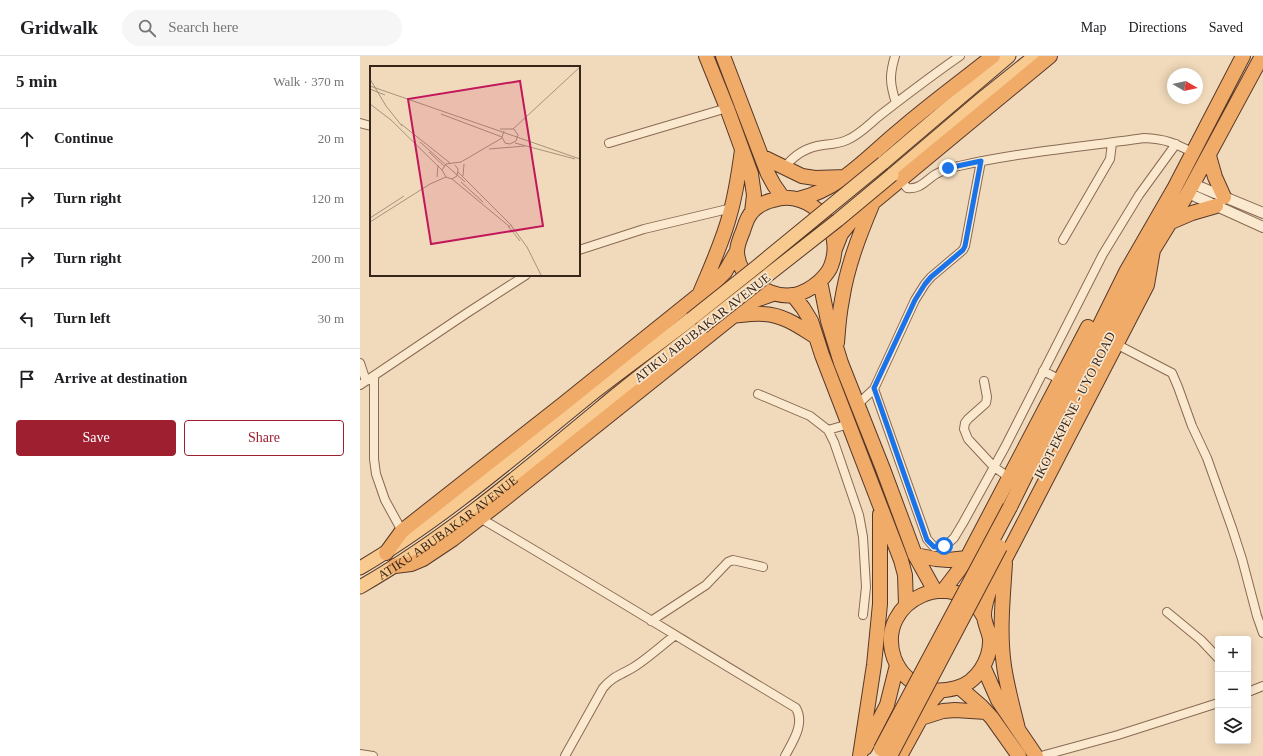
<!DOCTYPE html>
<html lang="en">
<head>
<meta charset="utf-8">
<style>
  :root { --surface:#fff; --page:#f6f6f6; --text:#202124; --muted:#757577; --line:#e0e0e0; --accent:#9d1f30 }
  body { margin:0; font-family:"Times New Roman",serif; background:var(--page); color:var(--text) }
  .controls { position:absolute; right:12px; bottom:12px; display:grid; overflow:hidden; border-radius:4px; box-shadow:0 2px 10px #0003 }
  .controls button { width:36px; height:36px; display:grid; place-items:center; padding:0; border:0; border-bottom:1px solid var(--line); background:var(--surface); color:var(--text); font:20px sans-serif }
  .compass { position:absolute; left:807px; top:12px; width:36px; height:36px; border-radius:50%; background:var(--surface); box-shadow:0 2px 10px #0003; rotate:99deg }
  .stop { position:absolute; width:12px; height:12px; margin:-9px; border:3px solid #1a73e8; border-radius:50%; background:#fff }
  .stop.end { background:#1a73e8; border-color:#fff; box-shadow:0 1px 4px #0008 }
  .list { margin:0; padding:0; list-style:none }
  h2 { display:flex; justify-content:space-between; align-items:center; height:52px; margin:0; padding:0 16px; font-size:17px }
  h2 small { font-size:13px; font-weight:400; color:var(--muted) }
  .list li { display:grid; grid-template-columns:26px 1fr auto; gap:12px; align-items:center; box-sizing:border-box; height:60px; padding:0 16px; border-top:1px solid var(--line) }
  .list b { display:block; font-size:15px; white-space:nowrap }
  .list em { font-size:13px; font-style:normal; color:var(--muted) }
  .actions { display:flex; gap:8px; padding:12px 16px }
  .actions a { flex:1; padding:9px 0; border:1px solid var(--accent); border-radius:4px; text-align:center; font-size:14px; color:var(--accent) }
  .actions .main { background:var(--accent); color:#fff }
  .icon { flex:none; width:22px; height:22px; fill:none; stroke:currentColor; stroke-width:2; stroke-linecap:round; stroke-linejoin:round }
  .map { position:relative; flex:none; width:903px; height:700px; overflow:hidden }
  header { display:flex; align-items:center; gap:24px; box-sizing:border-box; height:56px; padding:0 20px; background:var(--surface); border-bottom:1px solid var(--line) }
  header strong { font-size:19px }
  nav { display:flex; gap:22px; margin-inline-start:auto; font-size:14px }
  .search { width:280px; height:36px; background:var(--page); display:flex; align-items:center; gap:10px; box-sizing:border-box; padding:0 14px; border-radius:22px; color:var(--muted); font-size:15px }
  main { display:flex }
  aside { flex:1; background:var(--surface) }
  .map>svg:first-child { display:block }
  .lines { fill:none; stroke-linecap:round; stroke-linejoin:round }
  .minor-casing { stroke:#896a54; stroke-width:10 }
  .tertiary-casing { stroke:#896a54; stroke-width:12 }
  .primary-casing { stroke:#563829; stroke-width:15 }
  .trunk-casing { stroke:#563829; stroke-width:16 }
  .minor { stroke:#fbe9cf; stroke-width:8 }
  .tertiary { stroke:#fbe9cf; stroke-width:10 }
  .primary { stroke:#f8ca8f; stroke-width:13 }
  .trunk { stroke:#f0ab69; stroke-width:14 }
  .primary-bridge-casing { stroke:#563829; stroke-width:15; stroke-linecap:butt }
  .trunk-bridge-casing { stroke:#563829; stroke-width:16; stroke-linecap:butt }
  .primary-bridge { stroke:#f8ca8f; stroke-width:13 }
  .trunk-bridge { stroke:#f0ab69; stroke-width:14 }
  .route { stroke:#1a73e8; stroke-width:5 }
  .labels { text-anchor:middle; stroke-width:3.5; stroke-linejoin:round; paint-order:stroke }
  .street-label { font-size:13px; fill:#37251a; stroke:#f8e5cb }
  .inset-road { fill:none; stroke:#a7927b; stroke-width:1 }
  .view { fill:#c2185b; fill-opacity:0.15; stroke:#c2185b; stroke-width:2 }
  .inset-edge { fill:none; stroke:#37251a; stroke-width:2 }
</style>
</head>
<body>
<header>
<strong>Gridwalk</strong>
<div class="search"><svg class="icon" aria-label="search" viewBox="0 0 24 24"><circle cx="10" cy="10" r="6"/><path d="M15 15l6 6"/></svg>Search here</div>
<nav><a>Map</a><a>Directions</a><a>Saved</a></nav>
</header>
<main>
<aside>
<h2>5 min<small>Walk · 370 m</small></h2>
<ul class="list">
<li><svg class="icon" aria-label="ahead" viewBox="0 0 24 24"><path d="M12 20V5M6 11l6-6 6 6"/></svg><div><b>Continue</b></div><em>20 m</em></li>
<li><svg class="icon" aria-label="right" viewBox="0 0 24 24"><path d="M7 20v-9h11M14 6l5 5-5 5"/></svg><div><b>Turn right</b></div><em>120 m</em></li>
<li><svg class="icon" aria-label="right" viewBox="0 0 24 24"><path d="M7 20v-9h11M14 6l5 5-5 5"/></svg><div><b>Turn right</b></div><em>200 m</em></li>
<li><svg class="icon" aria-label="left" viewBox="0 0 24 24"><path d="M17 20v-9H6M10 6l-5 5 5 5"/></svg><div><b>Turn left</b></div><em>30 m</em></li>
<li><svg class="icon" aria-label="arrive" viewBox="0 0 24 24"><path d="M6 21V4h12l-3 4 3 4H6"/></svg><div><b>Arrive at destination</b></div></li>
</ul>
<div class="actions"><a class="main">Save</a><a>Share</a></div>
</aside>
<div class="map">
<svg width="903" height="700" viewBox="0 0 903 700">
  <rect width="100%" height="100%" fill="#f1dabb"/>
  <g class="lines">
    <defs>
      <path id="minor" d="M535,0c-6,20 -5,28 1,47
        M0,67l11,3
        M249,87l118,-35
        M424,112c10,-13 22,-21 39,-23 9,-1 15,-1 24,-5 14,-6 24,-18 36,-27 26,-20 51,-39 77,-57
        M541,124l6,8c13,2 19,-8 29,-14 8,-4 15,-7 23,-8 61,-14 124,-19 185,-28 22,1 30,5 48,14
        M703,184l47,-81 2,-16
        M219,194l65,-21 88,-21
        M756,288l56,29 6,14 14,39 15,32 25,70 10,31 15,57 6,17
        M0,307l6,18
        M683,315l18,9
        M14,320v83l2,15 9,26 17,31
        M624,325l3,16 -1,6 -18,16 -3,4 -1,6 4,10 26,28 16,11
        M0,329l107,-72 59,-38
        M514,333l53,150 7,8 11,-1 9,-8 9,-15 42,-76 98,-193 36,-59 37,-51
        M398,338l52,22 18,14 6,12 25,73 4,22 3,50 -3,28
        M497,349l17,-16 41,-89 10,-16 6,-7 32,-27 2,-4 16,-85
        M468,374l21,-6
        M120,462c106,62 211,127 316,190 9,16 -3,33 -11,48
        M807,556l34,28 17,18
        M291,565l55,-36 22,-23 5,-2 30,7
        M888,636l15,-6
        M0,698l13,2
        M205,700l38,-68c10,-12 18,-13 31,-21 14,-9 27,-21 40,-31
        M681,700l77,-21 100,-32"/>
      <path id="tertiary" d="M833,128l70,29
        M828,137l75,34"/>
      <g id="primary">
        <path d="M523,107l126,-107"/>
        <path d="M532,119l93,-79 50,-40"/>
        <path d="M0,512c85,-50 160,-116 237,-178 31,-24 63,-47 94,-71"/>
        <path id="s1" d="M0,531c87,-50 163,-115 240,-179 33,-28 68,-54 102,-81"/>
      </g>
      <path id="trunk" d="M346,0l21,52 24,66 3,21 -2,17
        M363,0l45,118 6,11 9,13
        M401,100l41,20 13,2 31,-1
        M849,100l6,21 9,20
        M438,143c43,-10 69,-42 102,-69 30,-26 62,-49 93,-74
        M811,166l21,-9 24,-7
        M475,193l6,-15 12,-15 197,-163
        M460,225c-8,7 -16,12 -26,14 -25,4 -56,-17 -57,-43 0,-7 3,-14 6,-21 2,-6 4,-14 9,-19 5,-6 13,-10 21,-12 38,-12 73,29 58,66 -2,6 -6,10 -11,15l8,40 13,42 42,106 32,86 20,36
        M340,237c11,-26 23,-52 30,-79 6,-21 9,-42 12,-64
        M433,239l10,13 8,13 11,34 79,205 4,15 1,30
        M372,260c11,-1 22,-3 32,-2 20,1 36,13 52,23
        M477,287c1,-14 2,-29 5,-43 5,-33 17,-64 30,-95
        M712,351l81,-157 35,-57 74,-137
        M650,451l116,-235 49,-85 68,-131
        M26,497l16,-22 160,-126 153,-123 10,-10 12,-21
        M555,499l21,4 12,1 19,-2
        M645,507c-2,34 -6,69 -1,103 3,21 9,42 14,63
        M35,510l16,-2 12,-5 30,-20 54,-42 230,-184 16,-12 20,-7
        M583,535l16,-21 8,-12 121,-231
        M624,561c-27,-53 -110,-18 -90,41 5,13 14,23 27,28 12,6 22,5 35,2 21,-5 35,-29 34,-49 -1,-8 -6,-16 -6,-24 0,-10 4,-20 7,-29l156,-301 6,-35
        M623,610l15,34 38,56
        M599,631l22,19 11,12 27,38
        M561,662l22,-7 12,-1 31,2
        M505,692l22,-43 10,-40
        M500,700l14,-91 6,-61v-90
        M540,700l28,-51 12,-14"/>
    </defs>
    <use href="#minor" class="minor-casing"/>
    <use href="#tertiary" class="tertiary-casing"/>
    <use href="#primary" class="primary-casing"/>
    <use href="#trunk" class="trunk-casing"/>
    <use href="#minor" class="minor"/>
    <use href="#tertiary" class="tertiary"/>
    <use href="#primary" class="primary"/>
    <use href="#trunk" class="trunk"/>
    <defs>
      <path id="primary-bridge" d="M331,263l64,-51 128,-105
        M342,271l136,-107 54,-45"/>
      <path id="trunk-bridge" d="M521,693l129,-242
        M530,700l110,-209"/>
    </defs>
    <use href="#primary-bridge" class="primary-bridge-casing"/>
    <use href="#trunk-bridge" class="trunk-bridge-casing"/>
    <use href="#primary-bridge" class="primary-bridge"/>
    <use href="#trunk-bridge" class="trunk-bridge"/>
  </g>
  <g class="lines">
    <path class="route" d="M584,490l-10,1 -7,-7 -53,-152 41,-88 10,-16 6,-7 32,-27 2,-4 16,-85 -33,7"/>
  </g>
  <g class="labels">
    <g class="street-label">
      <text transform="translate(342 271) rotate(-38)" y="5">ATIKU ABUBAKAR AVENUE</text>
      <text transform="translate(714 349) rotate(-63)" y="5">IKOT EKPENE - UYO ROAD</text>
      <text dy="5" stroke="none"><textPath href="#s1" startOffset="106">ATIKU ABUBAKAR AVENUE</textPath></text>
    </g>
  </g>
  <g transform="translate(10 10)">
    <rect width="210" height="210" fill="#f1dabb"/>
    <path class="inset-road" d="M0,13l16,27 16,20M0,20l210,73M0,23l15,6M0,38l21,16M71,48l61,23M20,53l52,51M31,58l49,39M130,63h14l4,6 -2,6 -6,3 -5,-1 -3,-6 2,-6M143,63l67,-62M50,76l45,40M145,77l60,16M119,83l36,-3M59,86l16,15M85,99l3,4 -1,7 -5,3 -6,-2 -4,-7 4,-6 15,-2 41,-24M88,106l54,54M93,110l1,-12M67,111l1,-12M82,113l58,48M91,116l22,20M0,152l34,-22M0,156l60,-38 16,-7M140,158l17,23 14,28M138,160l12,15"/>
    <path class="view" d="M150,15l23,145 -112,18 -23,-145z"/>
    <rect width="210" height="210" class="inset-edge"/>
  </g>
</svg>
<div class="controls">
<button>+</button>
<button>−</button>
<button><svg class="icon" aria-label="layers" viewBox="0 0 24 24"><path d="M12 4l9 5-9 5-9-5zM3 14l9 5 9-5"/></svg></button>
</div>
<svg class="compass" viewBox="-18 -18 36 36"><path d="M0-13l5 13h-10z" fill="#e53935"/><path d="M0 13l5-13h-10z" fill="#757577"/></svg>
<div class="stop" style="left:584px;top:490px"></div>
<div class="stop end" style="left:588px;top:112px"></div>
</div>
</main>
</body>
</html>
